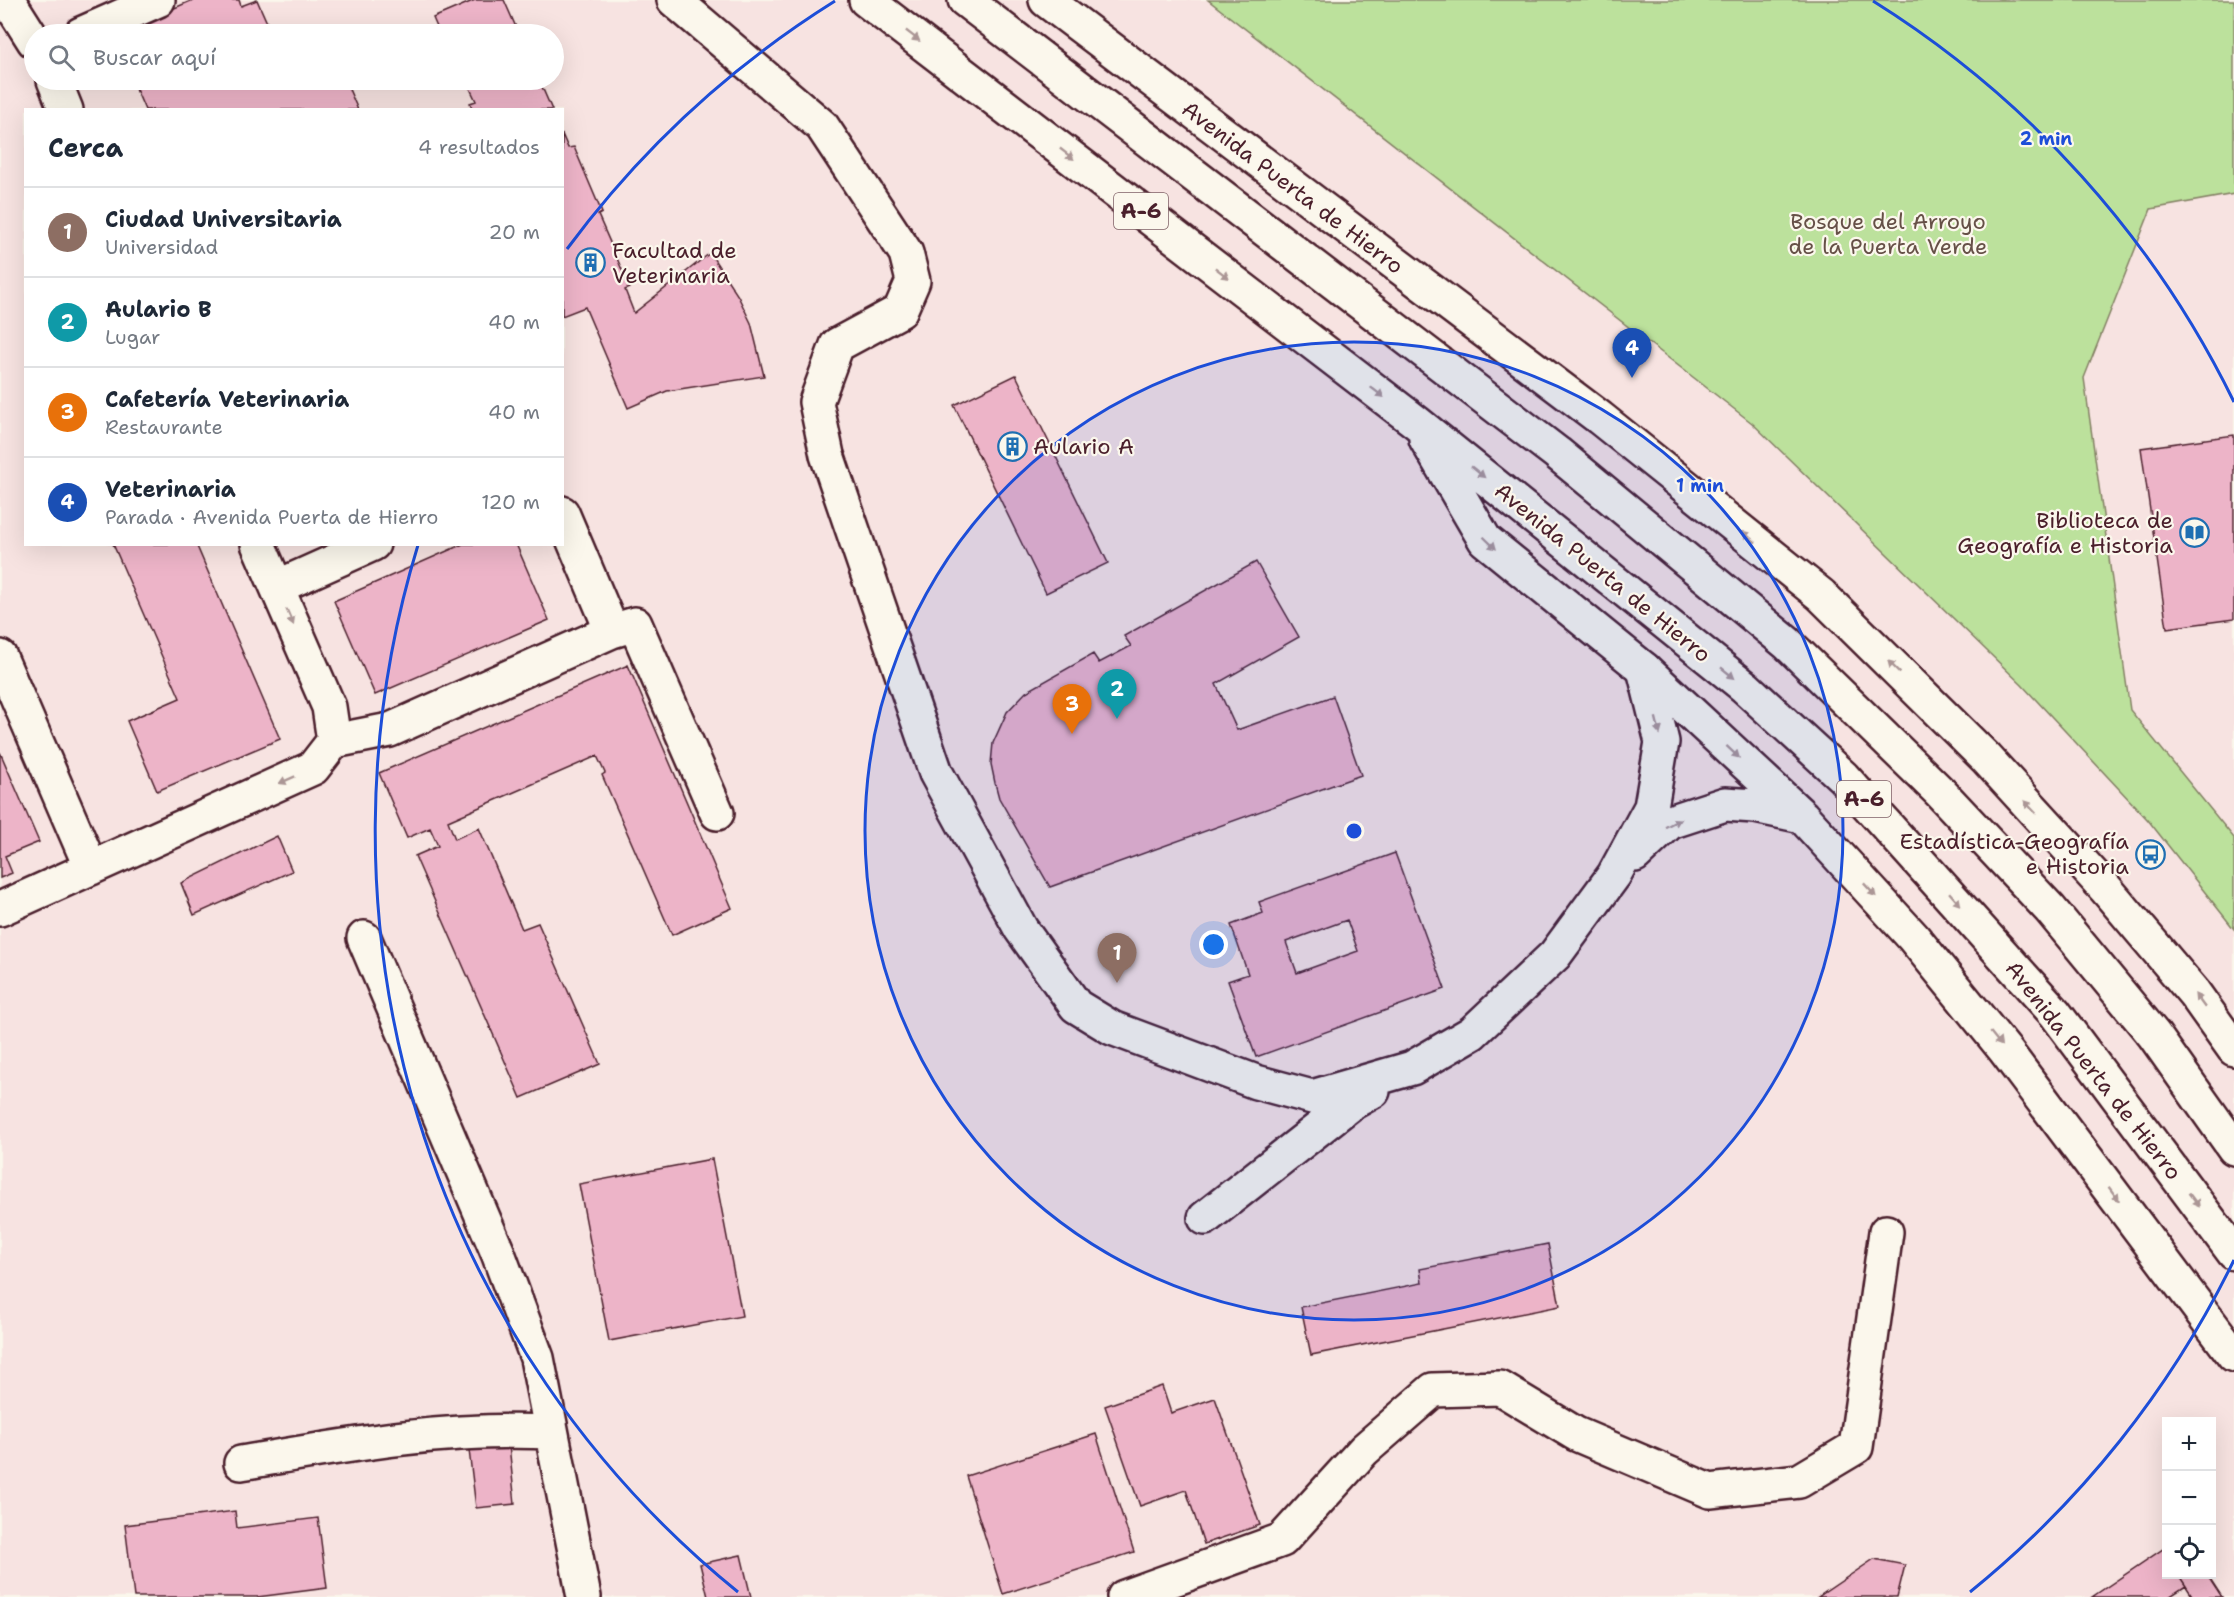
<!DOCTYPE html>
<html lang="es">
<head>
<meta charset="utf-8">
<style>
  :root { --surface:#fff; --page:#f2f2f3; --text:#1f2937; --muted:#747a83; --line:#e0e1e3; --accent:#7c3aed }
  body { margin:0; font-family:"Shantell Sans",sans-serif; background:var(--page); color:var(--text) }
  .controls { position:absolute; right:18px; bottom:18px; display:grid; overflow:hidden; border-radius:0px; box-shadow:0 6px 24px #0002 }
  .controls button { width:54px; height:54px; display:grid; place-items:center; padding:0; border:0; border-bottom:2px solid var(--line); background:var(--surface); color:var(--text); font:30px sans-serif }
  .you { position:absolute; left:1214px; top:945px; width:21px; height:21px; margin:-15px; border:4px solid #fff; border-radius:50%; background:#1a73e8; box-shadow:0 0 0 9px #1a73e833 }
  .badge { display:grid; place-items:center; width:39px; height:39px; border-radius:50%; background:var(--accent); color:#fff; font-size:20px; font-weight:700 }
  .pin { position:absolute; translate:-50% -50px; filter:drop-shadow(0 2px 3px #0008) }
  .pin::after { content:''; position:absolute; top:32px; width:21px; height:18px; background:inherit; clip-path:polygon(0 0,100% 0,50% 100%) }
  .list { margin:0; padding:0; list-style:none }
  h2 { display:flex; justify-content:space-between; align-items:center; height:78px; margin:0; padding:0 24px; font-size:26px }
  h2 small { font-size:20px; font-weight:400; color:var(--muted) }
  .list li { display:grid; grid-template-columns:39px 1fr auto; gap:18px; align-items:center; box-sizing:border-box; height:90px; padding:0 24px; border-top:2px solid var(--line) }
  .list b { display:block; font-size:22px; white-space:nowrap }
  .list p { margin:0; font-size:20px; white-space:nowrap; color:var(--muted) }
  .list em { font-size:20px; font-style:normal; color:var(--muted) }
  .icon { flex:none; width:33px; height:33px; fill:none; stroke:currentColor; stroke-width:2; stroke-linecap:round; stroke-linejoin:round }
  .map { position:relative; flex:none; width:2234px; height:1597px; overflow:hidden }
  .search { position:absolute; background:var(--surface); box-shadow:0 6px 24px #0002; left:24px; top:24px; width:540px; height:66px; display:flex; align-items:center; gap:15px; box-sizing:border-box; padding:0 21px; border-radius:33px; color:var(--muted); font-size:22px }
  .panel { position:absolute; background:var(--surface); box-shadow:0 6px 24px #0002; left:24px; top:108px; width:540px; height:438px; border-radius:0px }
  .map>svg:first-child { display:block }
  .built { fill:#f7e3e1; fill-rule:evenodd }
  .green { fill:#bce19c; stroke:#838064; stroke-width:1.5 }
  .building { fill:#edb4c8; stroke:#4a1f2b; stroke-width:1.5; fill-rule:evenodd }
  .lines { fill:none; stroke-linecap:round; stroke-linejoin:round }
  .minor-casing { stroke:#4a1f2b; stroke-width:38 }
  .highway-casing { stroke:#4a1f2b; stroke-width:38 }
  .minor { stroke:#fbf7ec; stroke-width:33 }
  .highway { stroke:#fbf7ec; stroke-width:33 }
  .oneway { fill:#ab9695 }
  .ring { fill:none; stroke:#1d4ed8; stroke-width:3 }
  .labels { text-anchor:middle; stroke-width:4.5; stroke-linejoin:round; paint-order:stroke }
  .shield { fill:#fbf7ec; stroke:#7f6065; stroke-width:1.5 }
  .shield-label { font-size:21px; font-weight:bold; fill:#4a1f2b }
  .street-label { font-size:22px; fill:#4a1f2b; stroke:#fbf7ec }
  .park-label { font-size:22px; fill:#665047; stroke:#fbf7ec }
  .poi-label { font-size:22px; fill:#4a1f2b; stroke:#fbf7ec; text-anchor:start }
  .centre { fill:#1d4ed8; stroke:#fbf7ec; stroke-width:3 }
  .ring-label { font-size:18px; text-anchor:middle; font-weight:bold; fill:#1d4ed8; stroke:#fbf7ec; stroke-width:4.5; stroke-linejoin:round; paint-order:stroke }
</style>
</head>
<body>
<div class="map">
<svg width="2234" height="1597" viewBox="0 0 2234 1597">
  <rect width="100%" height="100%" fill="#fbf7ec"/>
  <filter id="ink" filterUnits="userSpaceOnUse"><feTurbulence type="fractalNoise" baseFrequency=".0167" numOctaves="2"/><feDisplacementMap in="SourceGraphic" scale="12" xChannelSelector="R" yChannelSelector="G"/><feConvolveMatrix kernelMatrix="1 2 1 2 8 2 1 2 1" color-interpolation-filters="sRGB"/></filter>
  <g filter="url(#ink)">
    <path class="built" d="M0,0h2234v1597h-2234zM34,34h520v46h-520zM26,110h536v434h-536zM2166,1422h46v152h-46z"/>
    <path class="green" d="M1208,0h1026v194l-83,15 -67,169 46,332 104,128v91l-86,-109 -126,-135 -270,-262z"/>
    <path class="building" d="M193,0h46l2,6 16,-6 15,34h-141l-3,-6z
      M475,0h29l15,34h-79l-7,-16z
      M132,80h213l13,30h-213z
      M460,80h79l13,30h-79l-3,-7 6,-2 -10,-21z
      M562,134l6,14 6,-1 28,66 -4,2 32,73 -5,2 9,23 76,-60 28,43 13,27 13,53 -97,15 -39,17 -43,-101 -23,9z
      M1016,375l92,188 -62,30 -92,-188z
      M2234,435v184l-67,9 -26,-180z
      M113,544h83l84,195 -123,52 -30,-70 53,-23z
      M463,544h53l33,76 -174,75 -41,-94z
      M1256,562l43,75 -83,47 21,46 96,-34 28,79 -311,112 -51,-89 -4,-15 -4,-19 2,-21 14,-31 19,-20 67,-38 6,9 32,-17 -7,-10z
      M628,665l104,243 -60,27 -70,-160 3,-2 -8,-17 -149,65 7,18 24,-11 43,101 16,-6 62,141 -79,34 -106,-242 23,-10 -8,-18 -23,10 -28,-65z
      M0,752l39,90 -34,14 7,17 -12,5z
      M277,836l15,35 -98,44 -13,-32z
      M1395,853l50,136 -189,68 -28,-76 20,-7 -17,-49 32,-12 -4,-11zM1347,920l11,31 -61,22 -11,-31z
      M712,1159l30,157 -133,25 -30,-157z
      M1548,1244l12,62 -249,49 -10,-48 121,-24 -2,-14z
      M1162,1386l9,27 44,-15 45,127 -56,19 -18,-54 -46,16 -35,-100z
      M1096,1434l38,118 -131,42 -37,-118z
      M509,1445l6,59 -39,4 -7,-58z
      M235,1511l2,17 81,-10 9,70 -70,9h-123l-9,-72z
      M2166,1547v27h17l-3,3 6,9 -17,11h-77z
      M741,1555l10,42h-43l-8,-33z
      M1874,1559l31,6 -8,32h-79z
      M2183,1574h24l15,23h-29l-13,-20z"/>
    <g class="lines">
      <defs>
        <path id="minor" d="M8,0l26,41
          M674,0l148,126 84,127 7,28 -13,30 -63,34 -21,57 11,53 109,318 85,156 55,77 36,22 144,54 56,15 100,-29 60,-35 83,-78 59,-80 37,-68 11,-65 -18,-73
          M965,0l592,453 230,190 153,149 110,117 104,126 80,113
          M81,34l77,-34
          M54,80l12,30
          M562,513l50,118
          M277,587l96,-43
          M0,657l91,211
          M1644,669l158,147 111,121 92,113 229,305
          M334,741l56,-11 222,-99 23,-7 82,189
          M1635,855l35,-33 55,-18 30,2 47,10
          M0,909l313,-141 21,-27 -5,-34 -71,-163
          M364,938l134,315 39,105 47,239
          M1205,1218l145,-114 23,-13
          M241,1463c105,-18 203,-36 310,-31
          M1124,1597l158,-57 82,-90 69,-60 67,-2 76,46 134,57 89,-10 57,-34 30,-215"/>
        <path id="highway" d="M866,0l550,422 329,265 98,90 212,236 179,240
          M1046,0l554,418 221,177 165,163 120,131 88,104 40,56
          M1426,439l59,101 159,129"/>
      </defs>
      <use href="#minor" class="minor-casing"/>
      <use href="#highway" class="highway-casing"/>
      <use href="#minor" class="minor"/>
      <use href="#highway" class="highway"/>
    </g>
    <defs><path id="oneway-solid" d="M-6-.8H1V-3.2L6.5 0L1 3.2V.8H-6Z" transform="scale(1.5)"/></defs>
    <g class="oneway">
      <use href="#oneway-solid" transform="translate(913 36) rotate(38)"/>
      <use href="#oneway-solid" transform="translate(1067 154) rotate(38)"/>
      <use href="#oneway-solid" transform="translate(1222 273) rotate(38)"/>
      <use href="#oneway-solid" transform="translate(1377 392) rotate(38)"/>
      <use href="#oneway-solid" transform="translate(1478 472) rotate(39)"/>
      <use href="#oneway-solid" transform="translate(1749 537) rotate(-141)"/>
      <use href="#oneway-solid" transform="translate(1490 543) rotate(44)"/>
      <use href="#oneway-solid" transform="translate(290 617) rotate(66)"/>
      <use href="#oneway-solid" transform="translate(1894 667) rotate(-135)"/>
      <use href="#oneway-solid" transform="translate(1728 673) rotate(39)"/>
      <use href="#oneway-solid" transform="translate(1658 726) rotate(76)"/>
      <use href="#oneway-solid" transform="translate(1733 752) rotate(43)"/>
      <use href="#oneway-solid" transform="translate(287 780) rotate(156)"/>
      <use href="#oneway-solid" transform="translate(2030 807) rotate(-133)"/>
      <use href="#oneway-solid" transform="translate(1673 823) rotate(-28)"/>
      <use href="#oneway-solid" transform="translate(1870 890) rotate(47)"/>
      <use href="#oneway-solid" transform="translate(1955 899) rotate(49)"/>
      <use href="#oneway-solid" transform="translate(2200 1001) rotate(-126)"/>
      <use href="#oneway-solid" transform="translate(1996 1039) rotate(51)"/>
      <use href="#oneway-solid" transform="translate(2114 1194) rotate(53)"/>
      <use href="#oneway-solid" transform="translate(2194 1200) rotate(53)"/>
    </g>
  </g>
  <circle cx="1354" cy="831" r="489" fill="#1d4ed8" fill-opacity=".12"/>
  <g class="ring">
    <circle cx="1354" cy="831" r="489"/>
    <path d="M2234 1260A979 979 0 0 1 1970 1592M738 1592A979 979 0 0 1 418 545M567 249A979 979 0 0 1 835 1M1873 1A979 979 0 0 1 2234 402"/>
  </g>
  <defs>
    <symbol id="building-ring" viewBox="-11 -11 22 22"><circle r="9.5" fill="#fbf7ec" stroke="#1f6fb2" stroke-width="1.5"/><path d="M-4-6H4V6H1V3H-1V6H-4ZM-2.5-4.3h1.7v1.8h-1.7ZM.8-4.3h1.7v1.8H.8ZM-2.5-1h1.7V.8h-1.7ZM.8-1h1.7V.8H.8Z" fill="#1f6fb2"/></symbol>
    <symbol id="library-ring" viewBox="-11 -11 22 22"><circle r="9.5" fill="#fbf7ec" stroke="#1f6fb2" stroke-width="1.5"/><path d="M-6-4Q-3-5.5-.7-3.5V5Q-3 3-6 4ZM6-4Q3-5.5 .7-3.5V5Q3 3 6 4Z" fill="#1f6fb2"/></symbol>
    <symbol id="bus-ring" viewBox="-11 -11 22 22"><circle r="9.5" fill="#fbf7ec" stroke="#1f6fb2" stroke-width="1.5"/><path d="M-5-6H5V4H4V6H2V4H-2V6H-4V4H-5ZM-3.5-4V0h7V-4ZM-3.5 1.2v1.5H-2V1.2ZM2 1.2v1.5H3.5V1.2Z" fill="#1f6fb2"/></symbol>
  </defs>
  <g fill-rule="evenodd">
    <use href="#building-ring" x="574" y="246" width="33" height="33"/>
    <use href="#building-ring" x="996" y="430" width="33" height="33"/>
    <use href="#library-ring" x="2178" y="516" width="33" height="33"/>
    <use href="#bus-ring" x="2134" y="838" width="33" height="33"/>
  </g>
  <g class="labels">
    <g class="shield">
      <rect x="1114" y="193" width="54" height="36" rx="4.5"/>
      <rect x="1837" y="781" width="54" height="36" rx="4.5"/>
    </g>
    <g class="shield-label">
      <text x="1141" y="218">A-6</text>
      <text x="1864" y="806">A-6</text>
    </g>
    <g class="street-label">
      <text transform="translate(1293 187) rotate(37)" y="8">Avenida Puerta de Hierro</text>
      <text transform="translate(1603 572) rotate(39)" y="8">Avenida Puerta de Hierro</text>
      <text transform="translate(2094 1070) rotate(52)" y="8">Avenida Puerta de Hierro</text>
    </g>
    <g class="park-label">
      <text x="1888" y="229">Bosque del Arroyo<tspan x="1888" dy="25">de la Puerta Verde</tspan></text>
    </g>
    <g class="poi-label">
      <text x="612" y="258">Facultad de<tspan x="612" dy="25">Veterinaria</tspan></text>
      <text x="1033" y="454">Aulario A</text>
      <text x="2173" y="528" text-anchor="end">Biblioteca de<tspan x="2173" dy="25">Geografía e Historia</tspan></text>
      <text x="2129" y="849" text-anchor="end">Estadística-Geografía<tspan x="2129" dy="25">e Historia</tspan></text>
    </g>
  </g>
  <circle cx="1354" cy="831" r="9" class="centre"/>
  <g class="ring-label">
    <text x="2046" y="145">2 min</text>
    <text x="1700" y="492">1 min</text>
  </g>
</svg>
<div class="controls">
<button>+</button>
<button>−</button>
<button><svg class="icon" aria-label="locate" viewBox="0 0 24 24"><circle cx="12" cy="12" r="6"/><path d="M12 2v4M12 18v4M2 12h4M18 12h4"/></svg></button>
</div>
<div class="you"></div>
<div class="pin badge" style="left:1117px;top:983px;background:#8d6e63">1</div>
<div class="pin badge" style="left:1117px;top:719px;background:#0f9aa8">2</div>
<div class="pin badge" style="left:1072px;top:734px;background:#e8710a">3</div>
<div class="pin badge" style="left:1632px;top:378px;background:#1a4fb4">4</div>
<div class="search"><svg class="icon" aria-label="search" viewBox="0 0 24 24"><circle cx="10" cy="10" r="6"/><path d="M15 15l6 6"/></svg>Buscar aquí</div>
<section class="panel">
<h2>Cerca<small>4 resultados</small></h2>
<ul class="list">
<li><span class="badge" style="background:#8d6e63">1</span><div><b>Ciudad Universitaria</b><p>Universidad</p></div><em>20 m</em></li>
<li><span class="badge" style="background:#0f9aa8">2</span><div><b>Aulario B</b><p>Lugar</p></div><em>40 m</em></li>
<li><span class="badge" style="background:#e8710a">3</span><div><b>Cafetería Veterinaria</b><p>Restaurante</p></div><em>40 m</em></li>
<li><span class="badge" style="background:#1a4fb4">4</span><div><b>Veterinaria</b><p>Parada · Avenida Puerta de Hierro</p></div><em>120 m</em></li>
</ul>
</section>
</div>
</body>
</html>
